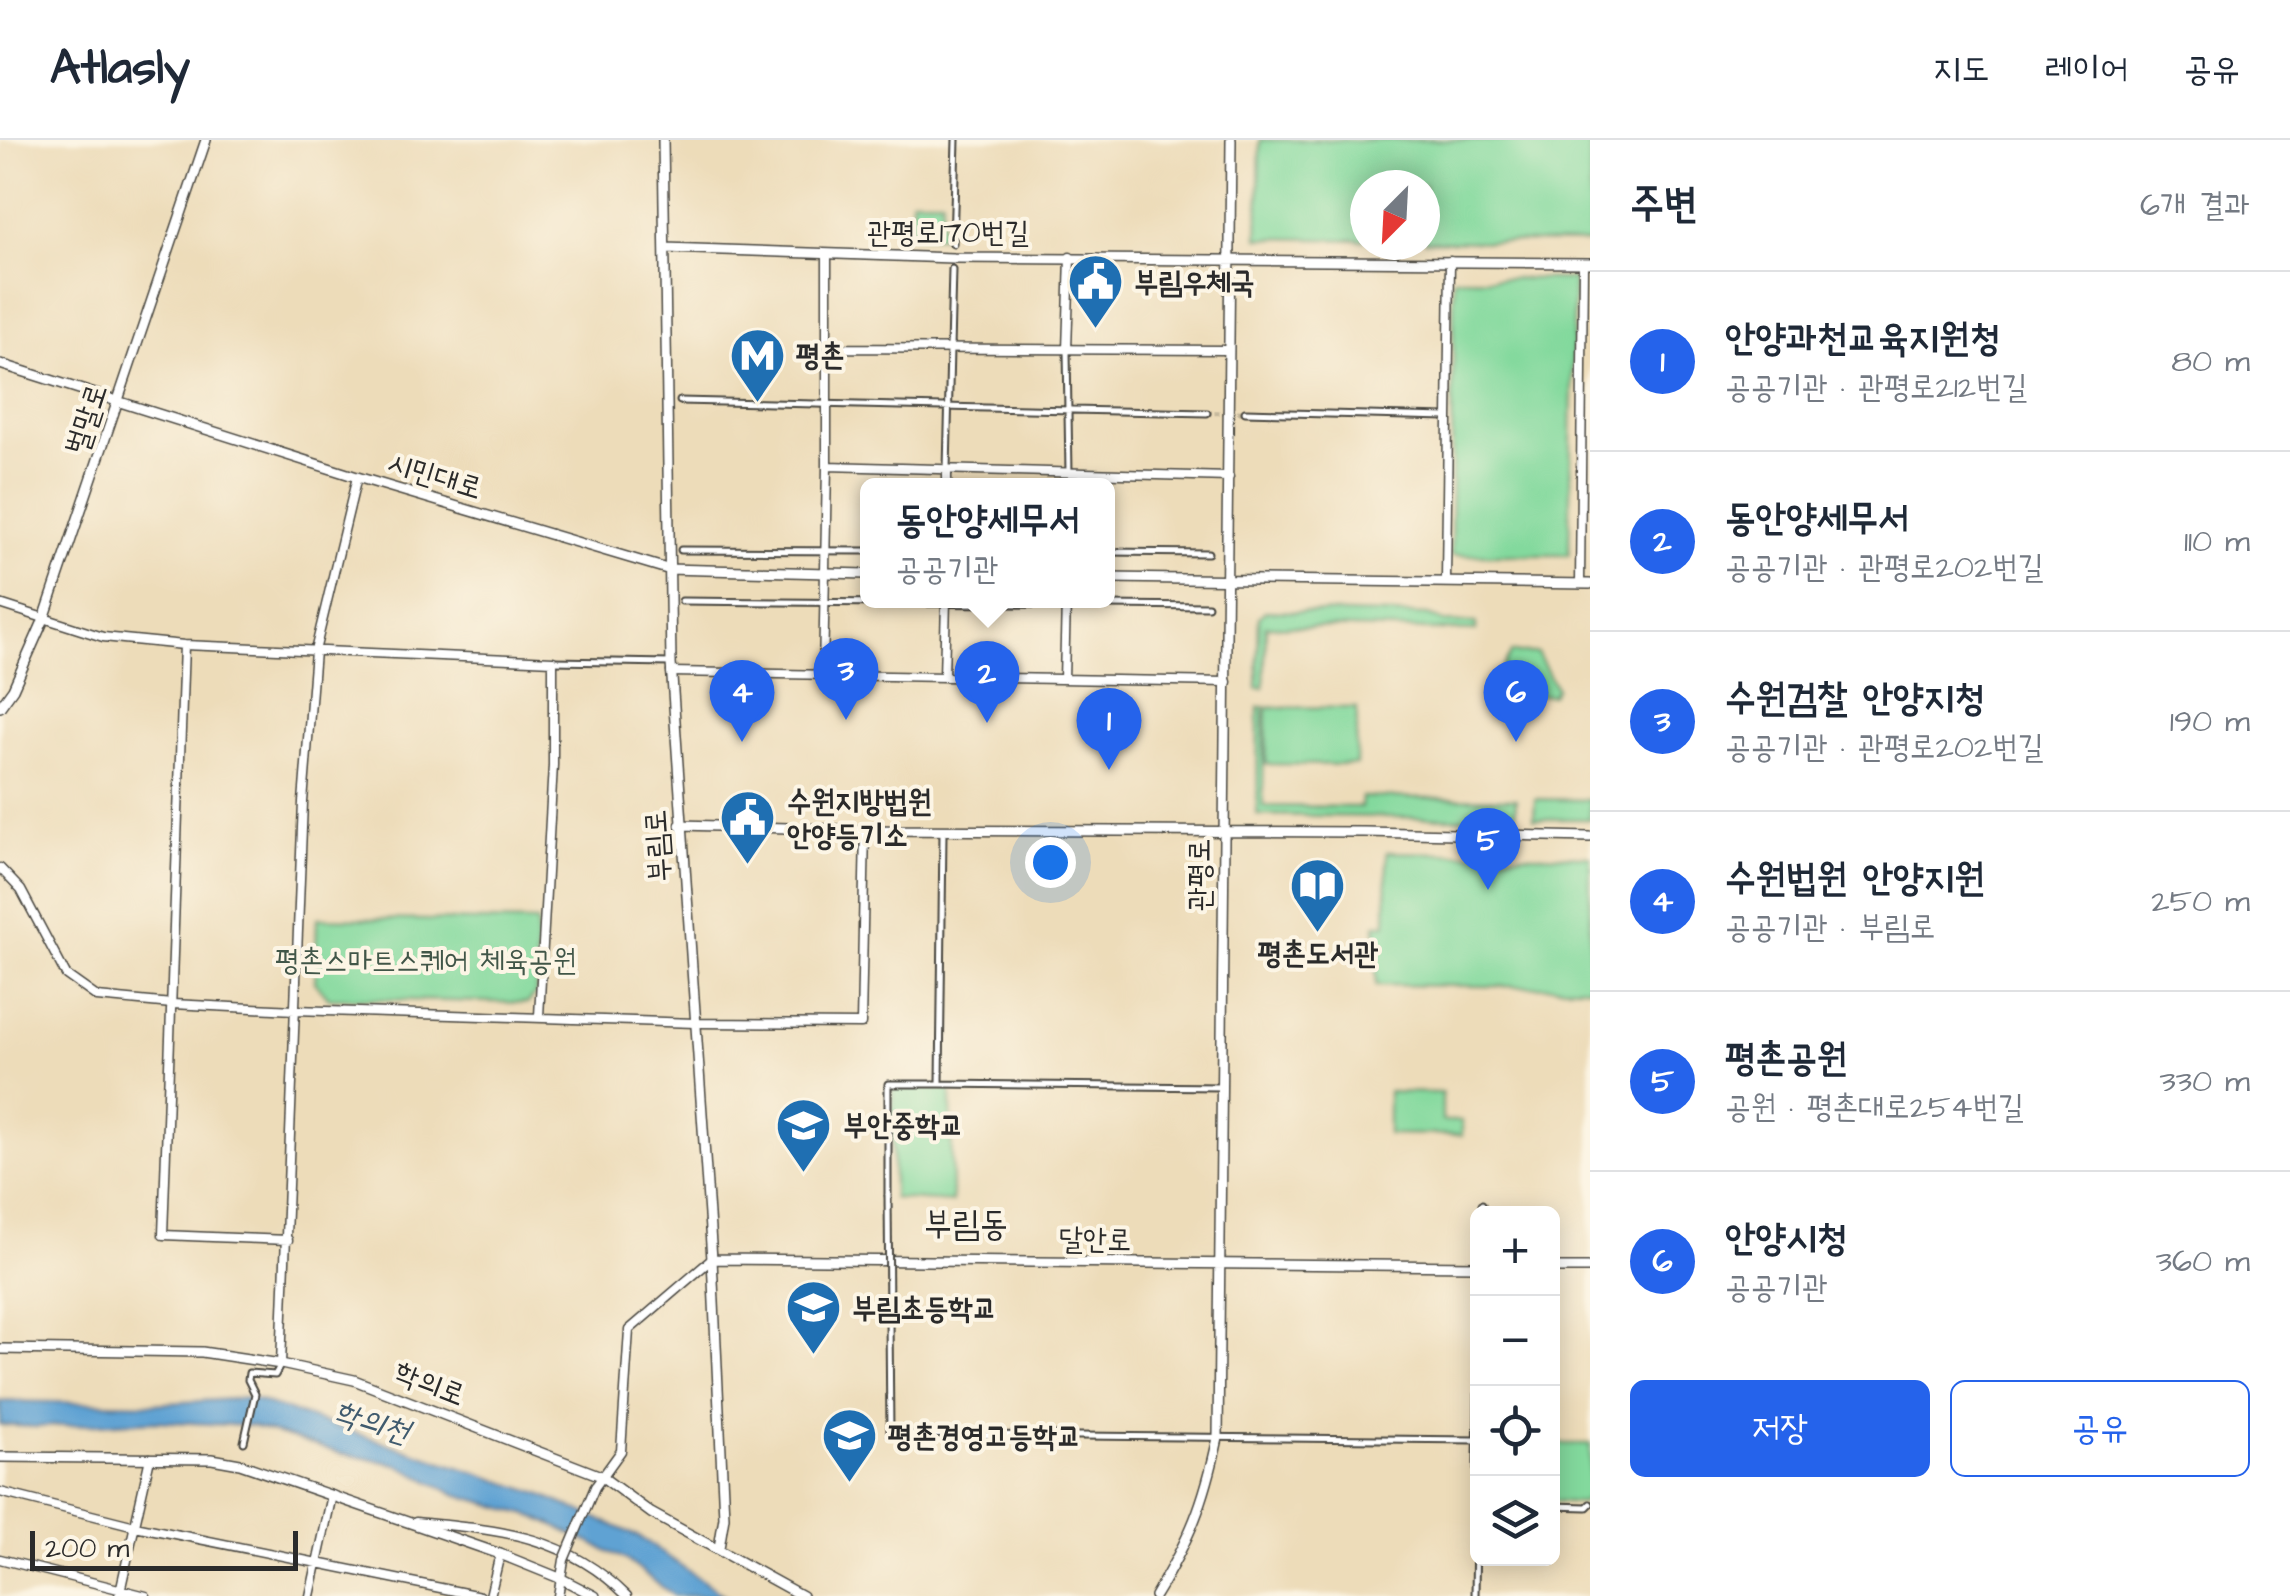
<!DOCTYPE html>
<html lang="ko">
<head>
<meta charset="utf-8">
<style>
  :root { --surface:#fff; --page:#f6f6f7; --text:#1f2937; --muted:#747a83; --line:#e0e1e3; --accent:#2563eb }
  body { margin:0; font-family:"Architects Daughter","Poor Story",sans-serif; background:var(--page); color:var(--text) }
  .controls { position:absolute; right:30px; bottom:30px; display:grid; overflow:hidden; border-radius:15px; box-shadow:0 5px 25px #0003 }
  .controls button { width:90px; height:90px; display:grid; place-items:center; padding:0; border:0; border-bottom:2px solid var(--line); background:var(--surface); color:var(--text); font:50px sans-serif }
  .compass { position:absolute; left:1350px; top:30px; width:90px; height:90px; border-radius:50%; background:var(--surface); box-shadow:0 5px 25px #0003; rotate:204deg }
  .scale { position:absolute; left:30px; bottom:25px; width:268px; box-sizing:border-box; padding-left:10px; border:5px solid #2b2b2b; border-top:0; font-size:28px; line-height:35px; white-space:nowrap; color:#2b2b2b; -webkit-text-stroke:8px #fcf5e5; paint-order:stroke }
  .you { position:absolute; left:1050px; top:722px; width:35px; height:35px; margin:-25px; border:8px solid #fff; border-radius:50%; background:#1a73e8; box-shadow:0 0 0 15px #1a73e833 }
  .badge { display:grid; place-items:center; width:65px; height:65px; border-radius:50%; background:var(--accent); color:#fff; font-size:32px; font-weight:700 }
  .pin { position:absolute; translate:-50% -82px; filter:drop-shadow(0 2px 5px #0008) }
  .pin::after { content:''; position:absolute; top:52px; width:35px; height:30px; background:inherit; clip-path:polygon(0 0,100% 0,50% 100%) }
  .popup { position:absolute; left:860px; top:338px; width:255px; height:130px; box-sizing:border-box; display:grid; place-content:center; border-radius:15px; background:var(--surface); filter:drop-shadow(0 2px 8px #0005); font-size:32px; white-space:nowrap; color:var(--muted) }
  .popup b { font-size:38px; color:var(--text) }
  .popup::after { content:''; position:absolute; left:50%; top:100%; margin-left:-20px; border:20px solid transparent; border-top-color:var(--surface) }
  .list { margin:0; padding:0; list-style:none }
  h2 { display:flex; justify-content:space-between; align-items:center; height:130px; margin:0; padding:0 40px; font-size:42px }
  h2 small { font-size:32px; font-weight:400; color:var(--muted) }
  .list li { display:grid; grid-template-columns:65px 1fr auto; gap:30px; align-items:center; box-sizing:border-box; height:180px; padding:0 40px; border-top:2px solid var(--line) }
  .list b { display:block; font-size:38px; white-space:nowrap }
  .list p { margin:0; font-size:32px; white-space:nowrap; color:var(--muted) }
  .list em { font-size:32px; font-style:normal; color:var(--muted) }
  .actions { display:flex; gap:20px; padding:30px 40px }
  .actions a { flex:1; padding:22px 0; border:2px solid var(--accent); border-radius:15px; text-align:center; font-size:35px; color:var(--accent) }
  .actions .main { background:var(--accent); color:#fff }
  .icon { flex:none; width:55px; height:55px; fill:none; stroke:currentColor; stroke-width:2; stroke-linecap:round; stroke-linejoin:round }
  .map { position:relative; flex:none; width:1590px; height:1456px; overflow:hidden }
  header { display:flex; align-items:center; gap:60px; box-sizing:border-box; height:140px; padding:0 50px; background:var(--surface); border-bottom:2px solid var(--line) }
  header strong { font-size:48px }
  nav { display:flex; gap:55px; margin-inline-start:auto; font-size:35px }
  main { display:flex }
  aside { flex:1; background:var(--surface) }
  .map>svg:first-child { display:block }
  .green { fill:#83d99d; stroke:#578264; stroke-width:2.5 }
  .water { fill:#5fa2d3; stroke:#45667f; stroke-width:2.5 }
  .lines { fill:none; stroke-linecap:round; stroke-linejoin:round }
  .pedestrian-tunnel { stroke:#c6b99d; stroke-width:5; stroke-dasharray:5 2.5; stroke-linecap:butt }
  .pedestrian-casing { stroke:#484640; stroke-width:9 }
  .minor-casing { stroke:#484640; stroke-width:11 }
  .tertiary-casing { stroke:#484640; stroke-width:12 }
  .pedestrian { stroke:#fff; stroke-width:5 }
  .minor { stroke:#fff; stroke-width:8 }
  .tertiary { stroke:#fff; stroke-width:9 }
  .pedestrian-bridge-casing { stroke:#484640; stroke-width:9; stroke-linecap:butt }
  .minor-bridge-casing { stroke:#484640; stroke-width:11; stroke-linecap:butt }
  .pedestrian-bridge { stroke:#fff; stroke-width:5 }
  .minor-bridge { stroke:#fff; stroke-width:8 }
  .labels { text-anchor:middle; stroke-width:8; stroke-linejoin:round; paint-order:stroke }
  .street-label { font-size:30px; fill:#2b2b2b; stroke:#fcf5e5 }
  .poi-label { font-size:30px; font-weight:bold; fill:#2b2b2b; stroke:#fcf5e5; text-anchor:start }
  .park-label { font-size:30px; fill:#415648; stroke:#fcf5e5 }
  .water-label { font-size:32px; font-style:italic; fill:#405b6e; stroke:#fcf5e5 }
  .quarter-label { font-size:35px; fill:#2b2b2b; stroke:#fcf5e5 }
</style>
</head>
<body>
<header>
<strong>Atlasly</strong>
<nav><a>지도</a><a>레이어</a><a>공유</a></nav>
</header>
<main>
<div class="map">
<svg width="1590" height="1456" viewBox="0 0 1590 1456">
  <rect width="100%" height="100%" fill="#fcf5e5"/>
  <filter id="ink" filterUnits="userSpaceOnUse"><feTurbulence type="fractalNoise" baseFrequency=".01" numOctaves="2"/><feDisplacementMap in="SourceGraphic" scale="20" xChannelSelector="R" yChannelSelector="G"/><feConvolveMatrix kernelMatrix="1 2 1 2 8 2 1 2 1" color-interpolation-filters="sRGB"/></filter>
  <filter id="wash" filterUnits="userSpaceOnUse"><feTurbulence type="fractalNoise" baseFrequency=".0048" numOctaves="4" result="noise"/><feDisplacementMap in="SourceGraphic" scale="40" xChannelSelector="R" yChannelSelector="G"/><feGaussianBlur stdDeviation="2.25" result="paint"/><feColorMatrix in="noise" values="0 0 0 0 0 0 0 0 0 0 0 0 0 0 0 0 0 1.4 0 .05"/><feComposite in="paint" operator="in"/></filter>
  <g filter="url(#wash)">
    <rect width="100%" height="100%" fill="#eddcb9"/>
    <path class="green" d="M1260,0h330v103l-165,-2v-56h-60v55l-107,-2z
      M912,59h30v37l-30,-1z
      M1454,138l120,1 -5,276h-118z
      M1265,471l163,4 16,7 32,1v8l-210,-5 -2,62h-7l2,-71z
      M1511,513h26l19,35 -4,7h-57l-4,-7z
      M1258,567h6l-1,99 98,1 1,-10 154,2 -1,20 -258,-4z
      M1267,567l90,1 -1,57 -90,-1z
      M1535,659l55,1v19h-56z
      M1387,712l203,4v131l-214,-2v-61h10z
      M317,778l220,4 -1,71 -8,10 -199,-5 -14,-16z
      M892,947l59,2 1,113 -59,-4z
      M1388,952l54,1v28h20v14l-74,-1z
      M1552,1304h38v50l-8,9 -29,-2z"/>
    <path class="water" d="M250,1258l290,96 98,42 87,60h-51l-49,-37 -90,-42 -80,-23 -59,-30 -56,-11 -88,-27 -97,-5 -119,6 -36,-2v-24l152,3z"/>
  </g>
  <g filter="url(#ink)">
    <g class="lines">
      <path class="pedestrian-tunnel" d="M1207,273l38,-1"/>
      <defs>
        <path id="pedestrian" d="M953,104l3,-104
          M1067,211l2,122
          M680,261l527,12
          M1245,272l202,5
          M947,329l5,-200
          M681,410l186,1
          M1107,412l101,1
          M682,461l526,5
          M554,521l117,2
          M943,693l-3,251 281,3
          M888,1055v-111h52
          M1482,1074v-10
          M889,1177l1,117 587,6
          M244,1302l11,-48 -7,-14 1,-7 26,2 6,-11
          M1552,1366l35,1 3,-3
          M1475,1456l3,-202"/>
        <path id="minor" d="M827,115v93l400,2
          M1067,210l3,-93
          M827,326v-118
          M947,346v-17
          M1446,440l4,-319
          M1580,444l3,-321
          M0,464l103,33 81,8 369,16v104l-14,251
          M184,505l-21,590 125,5
          M671,532l556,10
          M823,535l4,-209 402,11
          M944,537l2,-77
          M1064,539l2,-79
          M0,728l21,22 45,85 31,22 75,7 123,6 400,13 166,1 4,-194
          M281,1224l22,-562 12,-151 42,-174
          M595,1347l26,-36 8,-121 83,-71
          M0,1352l135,34 345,70
          M416,1382c83,8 149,12 211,74
          M0,1419l146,37
          M119,1456l31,-138
          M310,1456l22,-101
          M490,1456l10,-42
          M558,1456l6,-36"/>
        <path id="tertiary" d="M663,0l8,523 41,596 12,258 -5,31
          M665,108l288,10 637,5
          M0,224l357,113 310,92 200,5
          M1107,438l483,6
          M0,567l13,-18 31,-70 162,-479
          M680,685l185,5 499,2 226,5
          M712,1119l766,7
          M1552,1128h38
          M0,1209l202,3 79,12 73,16 247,96 50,37 151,83
          M0,1317l212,2 28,5 260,90 62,25 33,17
          M1155,1456c35,-58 49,-92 63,-158l13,-1298"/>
      </defs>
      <use href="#pedestrian" class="pedestrian-casing"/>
      <use href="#minor" class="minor-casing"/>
      <use href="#tertiary" class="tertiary-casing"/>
      <use href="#pedestrian" class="pedestrian"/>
      <use href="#minor" class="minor"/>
      <use href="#tertiary" class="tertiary"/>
      <defs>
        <path id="pedestrian-bridge" d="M888,1055l1,122"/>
        <path id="minor-bridge" d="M564,1420l31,-73"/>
      </defs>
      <use href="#pedestrian-bridge" class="pedestrian-bridge-casing"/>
      <use href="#minor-bridge" class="minor-bridge-casing"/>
      <use href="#pedestrian-bridge" class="pedestrian-bridge"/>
      <use href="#minor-bridge" class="minor-bridge"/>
    </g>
  </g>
  <defs>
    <symbol id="civic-pin" viewBox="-11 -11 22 30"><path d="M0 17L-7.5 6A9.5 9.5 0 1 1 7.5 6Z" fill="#1f6fb2" stroke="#fcf5e5"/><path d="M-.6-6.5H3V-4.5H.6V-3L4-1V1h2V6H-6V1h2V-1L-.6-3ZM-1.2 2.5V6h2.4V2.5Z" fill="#fff"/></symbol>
    <symbol id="metro-pin" viewBox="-11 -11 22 30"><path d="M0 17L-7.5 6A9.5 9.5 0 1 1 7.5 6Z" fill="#1f6fb2" stroke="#fcf5e5"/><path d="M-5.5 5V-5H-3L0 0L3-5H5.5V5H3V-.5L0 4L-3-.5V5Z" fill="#fff"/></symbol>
    <symbol id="library-pin" viewBox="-11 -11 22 30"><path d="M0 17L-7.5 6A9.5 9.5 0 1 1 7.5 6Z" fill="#1f6fb2" stroke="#fcf5e5"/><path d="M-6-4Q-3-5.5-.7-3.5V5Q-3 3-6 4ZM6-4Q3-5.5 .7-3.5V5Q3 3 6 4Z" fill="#fff"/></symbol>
    <symbol id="school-pin" viewBox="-11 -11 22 30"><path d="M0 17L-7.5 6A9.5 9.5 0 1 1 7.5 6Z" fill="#1f6fb2" stroke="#fcf5e5"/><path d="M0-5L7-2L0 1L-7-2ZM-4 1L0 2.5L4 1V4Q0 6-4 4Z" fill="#fff"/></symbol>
  </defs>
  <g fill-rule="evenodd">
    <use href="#civic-pin" x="1064" y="110" width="63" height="86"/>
    <use href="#metro-pin" x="726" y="184" width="63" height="86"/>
    <use href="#civic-pin" x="716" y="646" width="63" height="86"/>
    <use href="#library-pin" x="1286" y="714" width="63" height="86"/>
    <use href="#school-pin" x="772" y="954" width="63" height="86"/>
    <use href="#school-pin" x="782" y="1136" width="63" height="86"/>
    <use href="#school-pin" x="818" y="1264" width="63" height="86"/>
  </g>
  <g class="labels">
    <g class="street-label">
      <text x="948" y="102">관평로170번길</text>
      <text transform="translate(86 279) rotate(-72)" y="10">벌말로</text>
      <text transform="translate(435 335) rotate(17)" y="10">시민대로</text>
      <text transform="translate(657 706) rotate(-94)" y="10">부림로</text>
      <text transform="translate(1199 735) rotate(-90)" y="10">관평로</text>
      <text transform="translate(1095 1099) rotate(1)" y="10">달안로</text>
      <text transform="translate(430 1243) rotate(21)" y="10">학의로</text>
    </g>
    <g class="poi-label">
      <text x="1134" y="152">부림우체국</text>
      <text x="796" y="225">평촌</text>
      <text x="787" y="671">수원지방법원<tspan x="787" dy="34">안양등기소</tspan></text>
      <text x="1318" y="823" text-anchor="middle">평촌도서관</text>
      <text x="843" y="995">부안중학교</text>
      <text x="852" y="1178">부림초등학교</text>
      <text x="888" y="1306">평촌경영고등학교</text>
    </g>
    <g class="park-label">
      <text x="426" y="830">평촌스마트스퀘어 체육공원</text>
    </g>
    <g class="water-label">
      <text transform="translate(372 1281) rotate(17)" y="11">학의천</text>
    </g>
    <g class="quarter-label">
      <text x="966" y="1095">부림동</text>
    </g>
  </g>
</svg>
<div class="controls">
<button>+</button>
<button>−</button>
<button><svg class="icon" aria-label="locate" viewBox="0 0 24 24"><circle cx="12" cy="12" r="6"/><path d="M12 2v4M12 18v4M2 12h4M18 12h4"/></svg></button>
<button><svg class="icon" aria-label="layers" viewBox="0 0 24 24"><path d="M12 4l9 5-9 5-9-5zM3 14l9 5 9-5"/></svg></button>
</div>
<svg class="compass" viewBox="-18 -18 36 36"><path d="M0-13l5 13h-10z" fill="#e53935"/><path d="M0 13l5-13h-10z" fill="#747a83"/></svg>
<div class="scale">200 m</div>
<div class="you"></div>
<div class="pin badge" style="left:1109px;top:630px">1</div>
<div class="pin badge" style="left:987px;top:583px">2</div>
<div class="popup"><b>동안양세무서</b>공공기관</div>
<div class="pin badge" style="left:846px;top:580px">3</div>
<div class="pin badge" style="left:742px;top:602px">4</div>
<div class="pin badge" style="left:1488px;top:750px">5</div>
<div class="pin badge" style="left:1516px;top:602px">6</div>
</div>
<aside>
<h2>주변<small>6개 결과</small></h2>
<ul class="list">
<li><span class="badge">1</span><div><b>안양과천교육지원청</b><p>공공기관 · 관평로212번길</p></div><em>80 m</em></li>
<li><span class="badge">2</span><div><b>동안양세무서</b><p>공공기관 · 관평로202번길</p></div><em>110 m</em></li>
<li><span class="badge">3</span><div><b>수원검찰 안양지청</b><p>공공기관 · 관평로202번길</p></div><em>190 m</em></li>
<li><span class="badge">4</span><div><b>수원법원 안양지원</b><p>공공기관 · 부림로</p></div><em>250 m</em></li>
<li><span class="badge">5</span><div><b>평촌공원</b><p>공원 · 평촌대로254번길</p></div><em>330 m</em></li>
<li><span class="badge">6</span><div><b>안양시청</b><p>공공기관</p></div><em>360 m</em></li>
</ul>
<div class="actions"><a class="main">저장</a><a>공유</a></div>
</aside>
</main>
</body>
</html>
